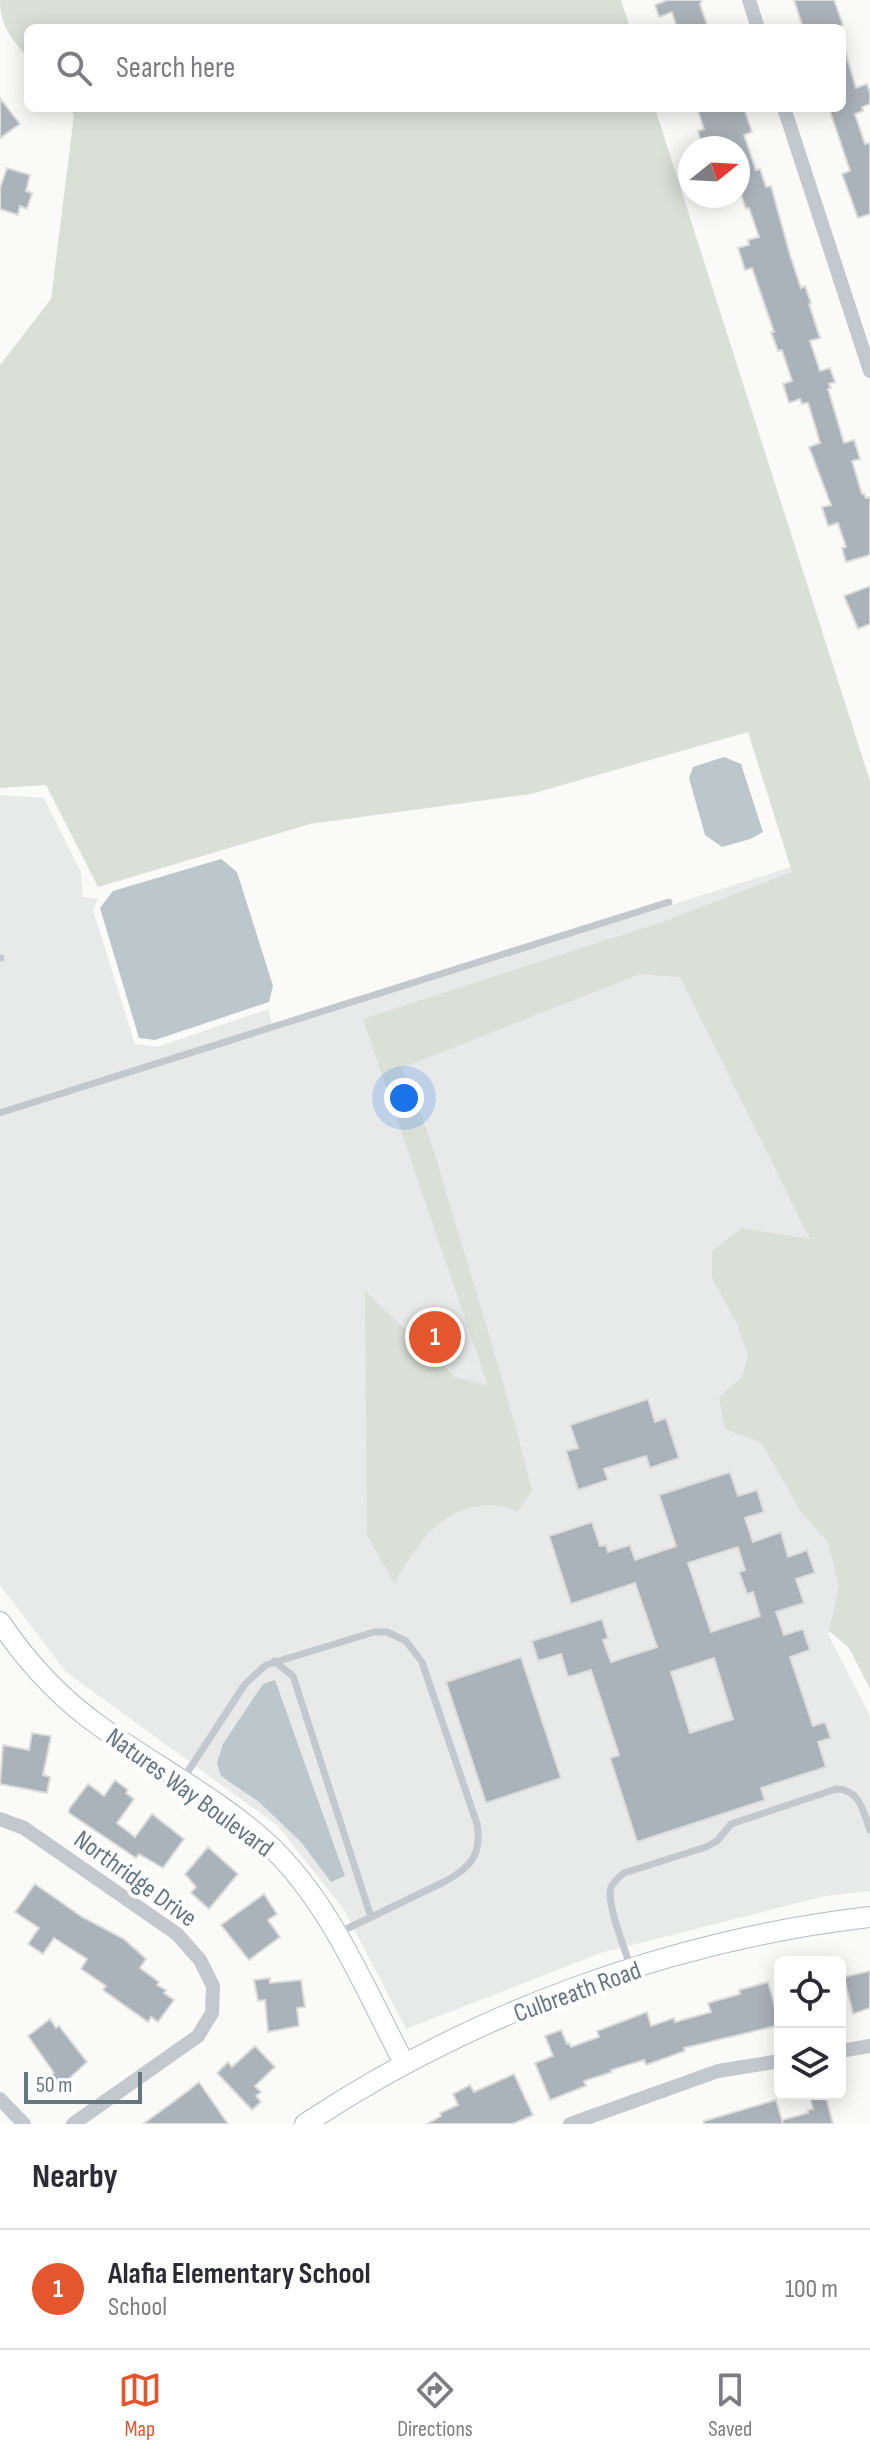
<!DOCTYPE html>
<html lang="en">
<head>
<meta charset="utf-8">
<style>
  :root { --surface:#fff; --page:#f7f7f7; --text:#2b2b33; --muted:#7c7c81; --line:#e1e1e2; --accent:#e4572e }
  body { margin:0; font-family:"Sofia Sans Condensed",sans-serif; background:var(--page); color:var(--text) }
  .controls { position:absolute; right:24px; bottom:24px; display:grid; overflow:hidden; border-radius:12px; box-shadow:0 4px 20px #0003 }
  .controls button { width:72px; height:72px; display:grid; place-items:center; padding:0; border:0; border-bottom:2px solid var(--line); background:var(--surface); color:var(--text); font:40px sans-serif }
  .compass { position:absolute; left:678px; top:136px; width:72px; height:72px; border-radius:50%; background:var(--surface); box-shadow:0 4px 20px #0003; rotate:72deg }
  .scale { position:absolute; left:24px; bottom:20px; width:118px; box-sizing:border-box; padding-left:8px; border:4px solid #657683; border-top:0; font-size:22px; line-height:28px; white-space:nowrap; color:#657683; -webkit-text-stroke:6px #fff; paint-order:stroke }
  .you { position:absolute; left:404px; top:1098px; width:28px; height:28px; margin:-20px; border:6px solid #fff; border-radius:50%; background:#1a73e8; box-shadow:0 0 0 12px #1a73e833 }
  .badge { display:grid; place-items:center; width:52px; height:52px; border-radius:50%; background:var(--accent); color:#fff; font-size:26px; font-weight:700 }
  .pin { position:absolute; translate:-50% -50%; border:4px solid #fff; box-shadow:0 2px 8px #0006 }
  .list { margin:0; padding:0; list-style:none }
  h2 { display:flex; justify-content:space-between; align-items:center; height:104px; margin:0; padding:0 32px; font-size:34px }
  h2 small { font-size:26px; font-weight:400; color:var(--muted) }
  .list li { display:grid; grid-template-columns:52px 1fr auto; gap:24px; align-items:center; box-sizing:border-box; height:120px; padding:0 32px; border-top:2px solid var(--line) }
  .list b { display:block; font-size:30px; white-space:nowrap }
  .list p { margin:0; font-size:26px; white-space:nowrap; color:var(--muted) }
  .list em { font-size:26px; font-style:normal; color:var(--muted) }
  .icon { flex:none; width:44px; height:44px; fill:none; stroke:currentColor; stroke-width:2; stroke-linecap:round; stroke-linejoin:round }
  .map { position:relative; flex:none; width:870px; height:2124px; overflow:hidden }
  .search { position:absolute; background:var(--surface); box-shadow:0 4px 20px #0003; left:24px; right:24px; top:24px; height:88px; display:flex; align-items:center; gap:20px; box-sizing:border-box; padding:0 28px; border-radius:12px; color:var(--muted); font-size:30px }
  .sheet { height:224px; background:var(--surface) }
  nav { display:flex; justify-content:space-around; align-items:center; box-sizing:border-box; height:112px; border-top:2px solid var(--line); background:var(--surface); font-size:22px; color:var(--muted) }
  nav a { display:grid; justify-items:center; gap:4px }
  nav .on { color:var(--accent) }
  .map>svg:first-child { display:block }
  .built { fill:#e8e9e9 }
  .green { fill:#dadfd7 }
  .water { fill:#bbc7cb }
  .building { fill:#aab3b9; stroke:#dcdcda; stroke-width:2; fill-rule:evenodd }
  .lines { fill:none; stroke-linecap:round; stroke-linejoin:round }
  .secondary-casing { stroke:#b3babf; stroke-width:22 }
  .lane { stroke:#c3c8cc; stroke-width:7 }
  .street { stroke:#c3c8cc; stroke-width:14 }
  .secondary { stroke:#fff; stroke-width:20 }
  .labels { text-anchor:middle; stroke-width:8; stroke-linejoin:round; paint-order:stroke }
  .street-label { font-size:26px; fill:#657683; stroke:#fff }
</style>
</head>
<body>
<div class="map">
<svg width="870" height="2124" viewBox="0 0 870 2124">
  <rect width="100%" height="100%" fill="#fafaf8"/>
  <path class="built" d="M0,795l44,3 37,74 2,25 15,2 -5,11 42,134 22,3 111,-38 4,15 -272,86z
    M870,842v714l-42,78 42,82v175l-45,5 -224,57 -195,76 -62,-119 -66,-84 -212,-154 -66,-87v-468z"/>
  <path class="green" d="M0,0h621l9,28h-602v30c-16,-19 -28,-32 -28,-58z
    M69,108h586l215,673v908l-21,-41 -20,-17 10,-45 -11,-44 -27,-30 -39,-69 -37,-14 -6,-32 23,-20 6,-22 -11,-31 -25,-46v-27l30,-23 68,11 -130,-262 -40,-3 -239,94c27,54 42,116 60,174 25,82 50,165 71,248l-14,21c-9,-2 -21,-7 -31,-6 -50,4 -69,39 -93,78l-27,-48 -2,-244 90,86 33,9 -125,-367 302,-98 127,-49 -44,-140 -217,62 -221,30 -212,63 -52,-102 -46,3v-423l51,-66 23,-184z"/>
  <path class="water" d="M724,757l17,7 22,68 -13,7 -28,8 -17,-12 -16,-57 4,-11z
    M221,859l16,13 36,114 -4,16 -114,38 -16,-2 -39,-130 13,-17z
    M275,1680l70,196 -14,6 -30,-40 -42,-40 -38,-26 -4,-13 6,-19 40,-60z"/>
  <path class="building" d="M668,0h34l-2,4 8,24h-31l-5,-16 -13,5 -4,-12z
    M794,0h40l9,25 -8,3h-32z
    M842,51h3l11,37 11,-4 3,9v11l-8,3 1,4 -8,3 10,30 5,-1v71l-12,4 -16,-44 8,-3 -21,-63h13z
    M0,98l20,26 -20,14z
    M697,108h47l8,24 -8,3 12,35 4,-1 6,18 5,-1 19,69 11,33 4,-2 6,17 -2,1 11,34 -10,3 10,30 10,-3 5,14 -6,2 2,4 -3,1 16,54 10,-3 6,19 -8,2 10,33h2l2,4 4,-1v58l-24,7 -4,-14 4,-1 -8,-24 -10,3 -6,-19 9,-2 -22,-58 11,-4 -4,-14 -8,-26 -6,1 -2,-5 -11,4 -6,-19 9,-3 -10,-31 -4,1 -7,-19h3l-22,-64 -7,2 -7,-22 11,-3 -1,-5 11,-3 -10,-29 -3,1 -8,-23v-38h-20l-2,-4 -13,4 -5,-17 6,-2z
    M7,168l23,7 -4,16 6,2 -5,16 -7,-3 -2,9 -18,-6v-21z
    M870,586v38l-12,5 -14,-33z
    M648,1399l7,23 11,-4 13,40 -29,10 -4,-12 -42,13 4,11 -30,10 -12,-39 12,-3 -8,-23z
    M730,1472l8,24 19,-6 7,22 -19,6 8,24 28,-10 7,25 19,-7 8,23 -19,6 8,24 -28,9 8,23 19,-6 7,21 -20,7 23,69 12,-4 6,16 -13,4 8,25 -65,21 4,12 -128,42 -27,-84 9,-3 -28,-85 -23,7 -7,-23 -23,7 -6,-20 70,-22 6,19 -5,2 8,22 46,-15 -22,-64 -64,21 -22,-68 43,-14 8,24 6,-1 2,7 22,-7 5,15 41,-14 -17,-51zM738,1547l7,23 -6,2 8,22 6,-2 7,24 -49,16 -23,-69zM714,1658l19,61 -43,14 -19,-61z
    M521,1657l40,121 -75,25 -40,-121z
    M32,1733l19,3 -8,39 7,2 -3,16 -47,-9 3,-39 26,5z
    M115,1780l13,10 -2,3 8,6 -17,24 18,14 17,-23 32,25 -21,29 -24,-14 -3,4 -67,-45v-4l19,-25 16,12z
    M208,1847l30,27 -29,35 -18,-16 5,-6 -11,-13z
    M35,1884l47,33 42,22 22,20 -6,9 19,14 -2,3 9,5 -2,3 10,7 -16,22 -7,-5 -3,5 -45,-32 3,-4 -25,-17 6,-10 -33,-21 -11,16 -15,-10 11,-16 -24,-16z
    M264,1894l13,20 -9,6 12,17 -31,23 -28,-35z
    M870,1971v37l-17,6 -9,-37z
    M270,1978v5l31,-3 4,27 -8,1 2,18 -31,6 -3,-32 -7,1 -4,-21z
    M768,1982l8,29 4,-1v15l-96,23 1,3 -39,14 -2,-5 -33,10 1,2 -28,9 2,5 -36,14 -15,-37 18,-7 -8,-20 16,-6 6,14 2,-1 2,4 28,-10 -2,-6 50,-19 4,14 23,-8 1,4 36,-10 -3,-9 32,-9 -1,-4z
    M50,2019l6,9 3,-2 28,36 -29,27 -10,-12 6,-4 -26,-37z
    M255,2046l20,21 -20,19 6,6 -5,4 5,6 -9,8 -35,-37 11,-11 4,5z
    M514,2074l19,41 -2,1 -19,8h-85l14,-8 -1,-3 18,-8 -5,-11 17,-9 4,7z
    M199,2082l29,42h-85l45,-33z
    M809,2094h16l8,30h-50l-1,-4 26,-7v-3l5,-1z
    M776,2100l7,24h-79v-3z"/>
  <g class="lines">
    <defs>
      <path id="secondary" d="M0,1622c27,40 61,77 101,105 54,39 115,70 165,115 64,59 98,145 138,221
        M305,2124c167,-111 366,-184 565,-207"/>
    </defs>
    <use href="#secondary" class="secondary-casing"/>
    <path class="lane" d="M0,958h1
      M0,1113l669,-211
      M274,1661l19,15 78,241
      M183,1779l62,-95 21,-19 108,-33h13l19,9 16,21 55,162c5,30 -6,43 -31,57l-108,52
      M631,1968c-6,-19 -25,-64 -20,-81 3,-6 8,-10 13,-14l82,-26 11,-6 14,-17 105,-35c24,0 27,22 34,41"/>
    <path class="street" d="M749,0l9,28
      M784,108l86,263
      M0,1819l24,9 153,106 23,26 13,26 -1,27 -14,23 -125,88
      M840,2051l30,-5
      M0,2099l24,25
      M570,2124l148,-53 62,-10"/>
    <use href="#secondary" class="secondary"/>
  </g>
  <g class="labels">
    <g class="street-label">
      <text transform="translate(190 1792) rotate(36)" y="9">Natures Way Boulevard</text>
      <text transform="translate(136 1878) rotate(36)" y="9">Northridge Drive</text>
      <text transform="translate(577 1991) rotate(-20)" y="9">Culbreath Road</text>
    </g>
  </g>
</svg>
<div class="controls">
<button><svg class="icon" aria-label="locate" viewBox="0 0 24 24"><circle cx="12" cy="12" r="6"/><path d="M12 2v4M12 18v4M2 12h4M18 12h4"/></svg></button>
<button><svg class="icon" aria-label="layers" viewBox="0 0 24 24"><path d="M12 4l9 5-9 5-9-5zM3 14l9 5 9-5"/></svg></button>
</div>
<svg class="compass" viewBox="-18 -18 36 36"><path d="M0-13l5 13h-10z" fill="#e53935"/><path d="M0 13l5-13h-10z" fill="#7c7c81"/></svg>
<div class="scale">50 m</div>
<div class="you"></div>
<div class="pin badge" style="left:435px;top:1337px">1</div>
<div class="search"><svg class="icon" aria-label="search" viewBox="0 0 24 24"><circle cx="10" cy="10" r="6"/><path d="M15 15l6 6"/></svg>Search here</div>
</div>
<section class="sheet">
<h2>Nearby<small></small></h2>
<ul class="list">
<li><span class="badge">1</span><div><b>Alafia Elementary School</b><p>School</p></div><em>100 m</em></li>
</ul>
</section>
<nav>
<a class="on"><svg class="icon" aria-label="map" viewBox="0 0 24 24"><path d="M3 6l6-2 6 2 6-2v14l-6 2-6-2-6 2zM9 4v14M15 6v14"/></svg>Map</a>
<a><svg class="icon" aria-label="directions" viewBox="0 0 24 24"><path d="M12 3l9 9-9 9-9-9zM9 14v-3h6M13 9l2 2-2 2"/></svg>Directions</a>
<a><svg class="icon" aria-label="saved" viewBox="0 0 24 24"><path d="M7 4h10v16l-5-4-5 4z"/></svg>Saved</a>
</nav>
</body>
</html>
